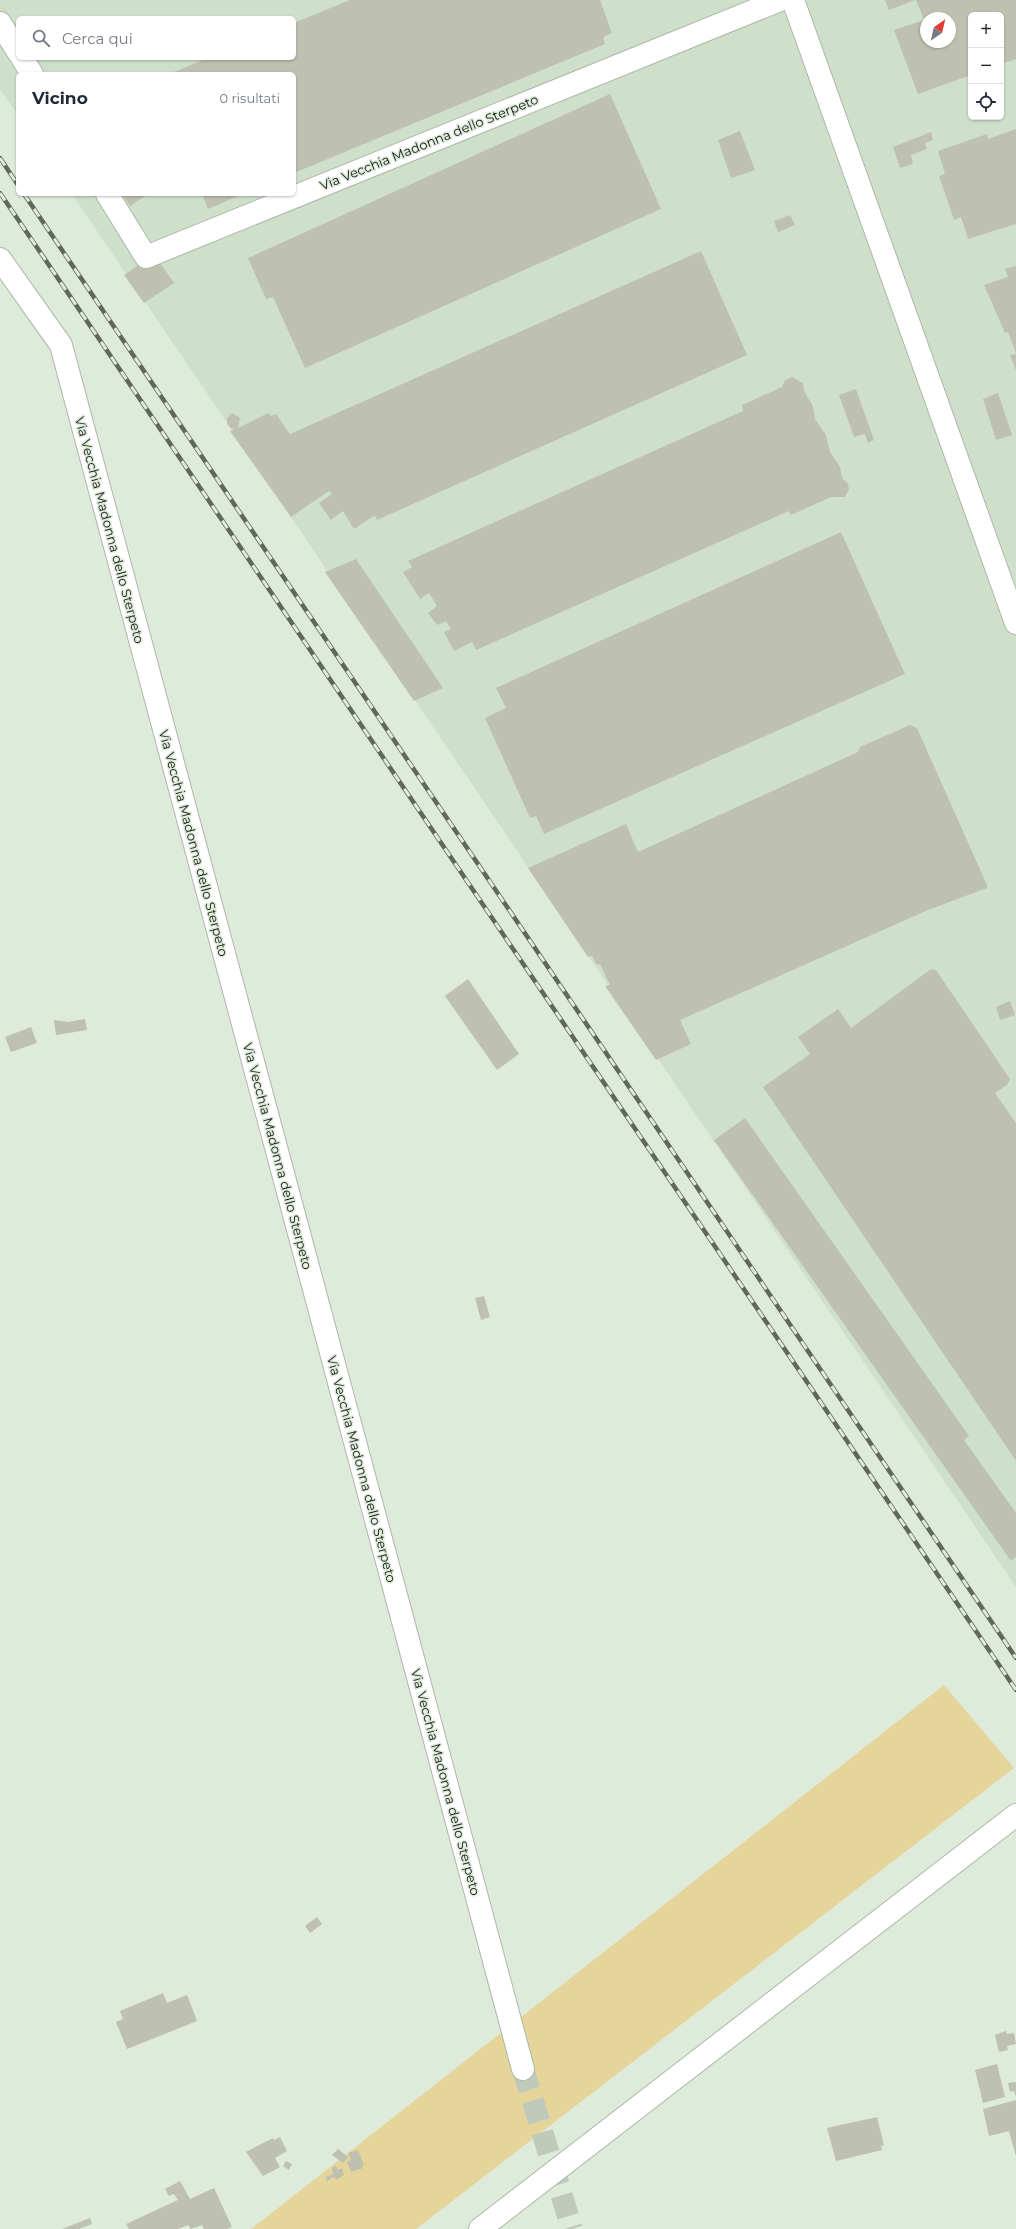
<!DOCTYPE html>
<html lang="it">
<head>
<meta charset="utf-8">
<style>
  :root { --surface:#fff; --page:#f6f6f7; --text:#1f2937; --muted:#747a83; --line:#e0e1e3 }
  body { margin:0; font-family:Montserrat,sans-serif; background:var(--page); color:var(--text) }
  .controls { position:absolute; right:12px; top:12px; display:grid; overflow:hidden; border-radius:6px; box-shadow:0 1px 3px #0004 }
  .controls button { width:36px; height:36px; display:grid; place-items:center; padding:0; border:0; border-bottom:1px solid var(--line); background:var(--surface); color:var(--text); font:20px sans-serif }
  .compass { position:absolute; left:920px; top:12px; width:36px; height:36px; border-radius:50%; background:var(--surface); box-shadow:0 1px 3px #0004; rotate:34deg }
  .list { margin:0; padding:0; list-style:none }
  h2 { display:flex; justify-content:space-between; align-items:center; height:52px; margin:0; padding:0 16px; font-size:17px }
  h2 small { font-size:13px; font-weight:400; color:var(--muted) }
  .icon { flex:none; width:22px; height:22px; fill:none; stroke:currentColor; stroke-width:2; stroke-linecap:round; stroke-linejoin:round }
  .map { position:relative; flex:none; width:1016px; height:2229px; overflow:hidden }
  .search { position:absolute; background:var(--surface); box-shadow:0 1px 3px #0004; left:16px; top:16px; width:280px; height:44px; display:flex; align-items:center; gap:10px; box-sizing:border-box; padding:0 14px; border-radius:6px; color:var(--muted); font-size:15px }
  .panel { position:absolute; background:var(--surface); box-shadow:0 1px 3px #0004; left:16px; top:72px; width:280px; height:124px; border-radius:6px }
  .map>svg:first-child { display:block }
  .built { fill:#cfe0ca; fill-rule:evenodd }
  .green { fill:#e6d59a }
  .building { fill:#bec1af; fill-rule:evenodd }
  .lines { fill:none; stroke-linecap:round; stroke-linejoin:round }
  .minor-tunnel { stroke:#c0cabc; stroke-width:22; stroke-dasharray:22 11; stroke-linecap:butt }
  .minor-casing { stroke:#acb8a9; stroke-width:24 }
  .minor { stroke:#fff; stroke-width:22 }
  .rail-casing { stroke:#60675d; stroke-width:4.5 }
  .rail { stroke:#deeada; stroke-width:3; stroke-dasharray:9; stroke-linecap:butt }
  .labels { text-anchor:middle; stroke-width:3; stroke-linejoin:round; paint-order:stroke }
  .street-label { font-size:13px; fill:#131711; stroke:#deeada }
</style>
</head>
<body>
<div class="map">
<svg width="1016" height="2229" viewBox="0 0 1016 2229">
  <rect width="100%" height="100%" fill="#deeada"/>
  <path class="built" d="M0,0h1016v1587l-944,-1393h222v-120h-276v41l-18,-26zM971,15h30v102h-30zM18,18h276v40h-276zM926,18h24v24h-24z"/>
  <path class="green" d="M944,1685l70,83 -598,461h-165z"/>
  <path class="building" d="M350,0h250l12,33 -9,4 2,7 -311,129v-99h-125l39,-16h86v-35z
    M885,0h30l-26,10z
    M916,0h100v59l-15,5v-49h-30v60l-53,19 -24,-64 30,-10zM926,18h24v24h-24z
    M610,94l51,115 -356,159 -32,-71 -7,2 -18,-41z
    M1016,129v95l-48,15 -7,-22 -7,3 -15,-44 6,-2 -7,-23 49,-17 1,5z
    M740,131l15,39 -24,8 -13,-38z
    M931,132l2,8 -8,3 2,6 -16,6 2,9 -13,4 -7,-21z
    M122,194h26l-18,12z
    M202,194h41l-35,15z
    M790,215l5,10 -17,7 -4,-11z
    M701,251l46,104 -370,165 -2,-4 -3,1 -18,12 -11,-18 -12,9 -12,-17 13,-9 -3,-3 -38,26 -61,-86 5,-2 -4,-1 -4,-4v-6l5,-5 8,5 -2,10 30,-15 3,3 5,-2 14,20z
    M154,254l20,29 -30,20 -20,-28z
    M1016,266v87l-8,-21 -3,1 -21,-48 24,-8 -3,-8z
    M1016,354v17l-6,-16z
    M792,377l11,6 1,8 9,15 2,13 11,16 4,17 10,15 2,11 6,6 1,5 -4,8h-14l-40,18 -2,-4 -313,139 -4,-8 -18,9 -10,-19 7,-3 -5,-8 -9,4 -9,-12 9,-7 -8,-13 -9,6 -17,-27 9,-5 -4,-6 335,-150 -1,-6 40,-18 3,-7z
    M856,389l18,51 -6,3 -3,-9 -11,3 -15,-42z
    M998,393l14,42 -16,5 -13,-41z
    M841,532l64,142 -361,160 -8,-18 -6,2 -45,-100 21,-10 -10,-20z
    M356,559l87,129 -29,13 -89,-129z
    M910,725l7,3 70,157v3l-59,22 -248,110 11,24 -35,16 -51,-74 5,-1 -10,-21 -3,1 -5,-9 -4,1 -60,-89 98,-44 12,28 220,-100 2,-5z
    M931,969l5,1 74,109 -3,6 -12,8 21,30v338l-253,-374 47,-33 -12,-17 40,-28 13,19z
    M468,979l51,75 -22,16 -52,-74z
    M1010,1001l5,14 -15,5 -4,-13z
    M85,1019l2,11 -31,5 -2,-15 14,2z
    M31,1027l6,16 -26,9 -6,-15z
    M745,1118l224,318 -5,4 52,73v44l-5,4 -297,-421z
    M484,1296l6,21 -9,3 -6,-22z
    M317,1917l5,7 -12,9 -5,-7z
    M163,1993l4,10 20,-8 10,26 -70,28 -11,-27 7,-3 -3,-8z
    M1006,2031l1,3 7,-1 2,11 -9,2 1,4 -9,2 -4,-17z
    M997,2064l8,33 -22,6 -8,-33z
    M1016,2082v15l-2,-6 -4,1 -2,-9z
    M1016,2100v56l-7,-25 -20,5 -6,-27z
    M877,2117l7,28 -3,1 1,4 -46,11 -9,-33z
    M280,2137l7,14 -12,7 5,9 -17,9 -17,-24 27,-14 1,2z
    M338,2149l10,8 -5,6 -11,-8z
    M358,2150l6,15 -2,1 1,2 -12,4 -4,-10 4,-2 -3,-7z
    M286,2161l6,3 -3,6 -6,-4z
    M336,2166l2,4 4,-2 2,7 -8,5 -2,-3 -7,4 -1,-4 7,-3 -1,-6z
    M180,2181l10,18 24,-11 18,39 -5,2h-23l-2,-4 -11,4 -3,-4 -10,4h-49l-3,-5 52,-24 -4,-6 -5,2 -4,-7z
    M90,2218l2,6 -13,5h-17z"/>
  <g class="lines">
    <path class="minor-tunnel" d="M523,2069l49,160"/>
    <defs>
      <path id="minor" d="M793,0l223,623
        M0,23l18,29
        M22,58l10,16
        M107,194l39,63 634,-257
        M0,259l61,86 462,1724
        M480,2229l536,-414"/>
    </defs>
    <use href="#minor" class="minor-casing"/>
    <use href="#minor" class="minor"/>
    <defs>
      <path id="rail" d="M0,158l18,27
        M0,193l1016,1497
        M24,194l992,1464"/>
    </defs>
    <use href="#rail" class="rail-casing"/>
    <use href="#rail" class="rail"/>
  </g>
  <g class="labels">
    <g class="street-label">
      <text transform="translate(429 142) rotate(-22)" y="5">Via Vecchia Madonna dello Sterpeto</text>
      <text transform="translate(110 530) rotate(75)" y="5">Via Vecchia Madonna dello Sterpeto</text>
      <text transform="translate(194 843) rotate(75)" y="5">Via Vecchia Madonna dello Sterpeto</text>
      <text transform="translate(278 1156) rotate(75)" y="5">Via Vecchia Madonna dello Sterpeto</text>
      <text transform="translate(362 1469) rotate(75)" y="5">Via Vecchia Madonna dello Sterpeto</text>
      <text transform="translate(446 1782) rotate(75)" y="5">Via Vecchia Madonna dello Sterpeto</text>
    </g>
  </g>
</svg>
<div class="controls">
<button>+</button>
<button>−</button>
<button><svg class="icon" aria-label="locate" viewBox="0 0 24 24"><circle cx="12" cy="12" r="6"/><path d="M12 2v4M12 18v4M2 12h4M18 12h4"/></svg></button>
</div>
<svg class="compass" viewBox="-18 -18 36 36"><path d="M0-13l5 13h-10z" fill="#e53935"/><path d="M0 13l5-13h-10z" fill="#747a83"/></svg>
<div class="search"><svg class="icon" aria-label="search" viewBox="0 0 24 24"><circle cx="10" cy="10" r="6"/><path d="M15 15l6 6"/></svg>Cerca qui</div>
<section class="panel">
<h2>Vicino<small>0 risultati</small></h2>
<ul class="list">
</ul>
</section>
</div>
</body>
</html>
